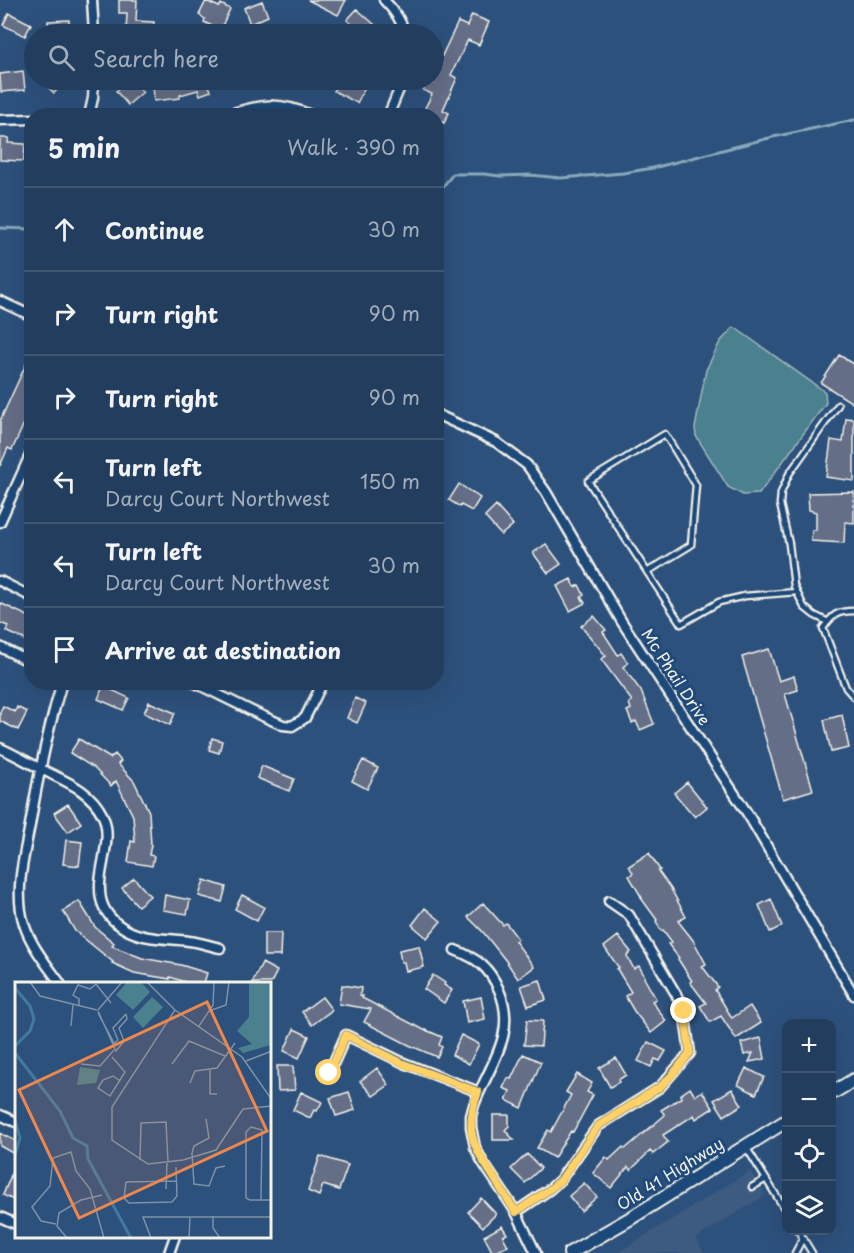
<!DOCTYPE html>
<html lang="en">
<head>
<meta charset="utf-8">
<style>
  :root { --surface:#223d5e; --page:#2a4464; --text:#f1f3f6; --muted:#a2aebc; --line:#3f5673 }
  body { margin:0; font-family:"Playpen Sans",sans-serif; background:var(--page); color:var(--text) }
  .controls { position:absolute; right:18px; bottom:18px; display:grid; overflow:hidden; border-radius:12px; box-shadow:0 6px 24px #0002 }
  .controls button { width:54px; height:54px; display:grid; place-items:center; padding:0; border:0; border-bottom:2px solid var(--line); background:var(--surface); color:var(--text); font:30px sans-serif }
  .stop { position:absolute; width:18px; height:18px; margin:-14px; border:4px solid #ffd166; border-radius:50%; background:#fff }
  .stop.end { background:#ffd166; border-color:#fff; box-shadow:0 2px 6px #0008 }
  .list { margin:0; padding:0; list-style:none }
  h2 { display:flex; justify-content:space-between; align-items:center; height:78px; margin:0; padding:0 24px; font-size:26px }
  h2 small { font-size:20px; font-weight:400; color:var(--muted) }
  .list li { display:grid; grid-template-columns:39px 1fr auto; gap:18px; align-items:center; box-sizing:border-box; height:84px; padding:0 24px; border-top:2px solid var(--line) }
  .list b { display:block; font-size:22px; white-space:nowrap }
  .list p { margin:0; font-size:20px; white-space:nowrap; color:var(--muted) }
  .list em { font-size:20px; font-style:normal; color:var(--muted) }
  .icon { flex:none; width:33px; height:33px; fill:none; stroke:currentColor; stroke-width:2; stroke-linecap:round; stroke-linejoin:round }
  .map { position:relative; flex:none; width:854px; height:1253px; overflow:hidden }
  .search { position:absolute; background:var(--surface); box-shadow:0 6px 24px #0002; left:24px; top:24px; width:420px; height:66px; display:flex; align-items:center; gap:15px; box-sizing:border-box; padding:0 21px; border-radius:33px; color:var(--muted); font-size:22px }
  .panel { position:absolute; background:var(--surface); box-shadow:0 6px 24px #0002; left:24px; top:108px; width:420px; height:582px; border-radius:24px }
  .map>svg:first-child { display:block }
  .built { fill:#3e5a80 }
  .green { fill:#4b808e; stroke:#a0b8bb; stroke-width:1.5 }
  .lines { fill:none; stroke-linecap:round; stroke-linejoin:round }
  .stream { stroke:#89a9bc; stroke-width:3 }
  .building { fill:#656e87; stroke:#f4f1e8; stroke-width:1.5 }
  .lane-casing { stroke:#f4f1e8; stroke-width:9 }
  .street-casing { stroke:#f4f1e8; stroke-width:13 }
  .secondary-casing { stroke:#f4f1e8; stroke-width:16 }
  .lane { stroke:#1f4a7a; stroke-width:4.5 }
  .street { stroke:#1f4a7a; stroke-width:8 }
  .secondary { stroke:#1f4a7a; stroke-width:12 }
  .route { stroke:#ffd166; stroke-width:8 }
  .labels { text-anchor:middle; stroke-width:6; stroke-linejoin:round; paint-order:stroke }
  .street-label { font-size:16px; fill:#f4f1e8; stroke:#1f4a7a }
  .inset-river { fill:none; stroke:#42799e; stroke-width:3 }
  .inset-road { fill:none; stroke:#7d91a8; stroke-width:1.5 }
  .view { fill:#ec874e; fill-opacity:0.15; stroke:#ec874e; stroke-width:3 }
  .inset-edge { fill:none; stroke:#f4f1e8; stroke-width:3 }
</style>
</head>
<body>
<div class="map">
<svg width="854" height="1253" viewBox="0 0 854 1253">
  <rect width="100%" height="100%" fill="#2d517d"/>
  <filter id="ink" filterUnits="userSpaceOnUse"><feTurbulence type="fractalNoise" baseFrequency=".0167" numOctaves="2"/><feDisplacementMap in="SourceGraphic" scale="12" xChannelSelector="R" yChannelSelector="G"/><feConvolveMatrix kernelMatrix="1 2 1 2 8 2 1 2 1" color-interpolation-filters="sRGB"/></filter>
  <g filter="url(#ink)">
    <path class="built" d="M750,1171l16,24 -70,43 8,15h-87z"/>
    <path class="green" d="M734,327l91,65 1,11 -67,91 -16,1 -15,-8 -32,-51 -1,-8 11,-58 14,-28z"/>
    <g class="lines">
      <path class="stream" d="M436,195l17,-21h31l16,2 30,-1 31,3 62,-5 30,-5 120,-31 81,-17
        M0,228l32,1"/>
    </g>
    <path class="building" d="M119,0h18l-1,21 18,1 -1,12h-19v-1h-8l1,-20h-8z
      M308,0h38l-8,15z
      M206,1l13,6 2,-3 9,5 -10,21 -16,-8 1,-3 -6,-4z
      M262,1l6,15 -18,8 -6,-16z
      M357,9l18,16 -8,9h-4l-16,-14z
      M9,13l22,11 -6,12 -22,-11z
      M472,15l17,7 -10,23 -11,-5 -17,35 6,3 -14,32 6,3 -5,10 -8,-4v-3h-15l11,-22 -9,-4 4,-10 6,3 9,-19 -3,-2 19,-40 9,4z
      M69,20l1,14h-21l-1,-13z
      M23,71l2,19 -24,2 -1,-18z
      M41,80h27l-14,13z
      M130,80h2l11,12 -15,13 -12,-14z
      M182,80h25l4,11 -11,4 -2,-5 -18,5v3l-26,3 -1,-18z
      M356,81l10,5 -9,17 -23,-12 4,-8 7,4 3,-5 6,3z
      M0,138h9l-1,5 17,1 -1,17 -24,-1z
      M32,351v55l-20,44 -4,-2 -8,18v-45z
      M839,355l15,9v40l-33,-21z
      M846,418l8,1v62l-28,-4 5,-37 12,2z
      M459,484l21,14 -8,13 -11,-6 -1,2 -11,-7z
      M854,492v31l-9,-1 -1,21 -33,-2 1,-11h4v-18l-7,-2 -1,-17z
      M496,506l17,19 -12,10 -16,-18z
      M546,544l15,20 -13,9 -15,-20z
      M571,579l4,8 4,-2 5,10 -3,2 4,6 -15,8 -13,-25z
      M0,603l32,15v25l-26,-12 2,-5 -8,-3z
      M594,616l12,14 -3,2 15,23 3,-2 7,10 -5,4 18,24 13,33 -14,6 -4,-9 -4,2 -5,-12 4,-2 -2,-6 3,-2 -31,-42 5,-3 -25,-30z
      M769,649l10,32 15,-5 4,14 -13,4 28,96 -30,9 -41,-142z
      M103,686l26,12 -6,12 -25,-11z
      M355,698l11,5 -9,20 -10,-5z
      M149,702l26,11 -5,12 -26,-12z
      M3,706l12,6 2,-5 10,5 -9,18 -18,-9v-9z
      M842,715l7,33 -18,4 -7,-32z
      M212,738l10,3 -3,12 -10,-3z
      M79,739l31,19 5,-4 6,7 -3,3 16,17 15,31 2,33 -2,10 5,1 -2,10 -24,-4 3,-21 4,1 -2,-26 -17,-35 -5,5 -17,-18 -24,-15z
      M363,760l15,8 -11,21 -15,-8z
      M262,766l32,13 -5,12 -32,-13z
      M687,782l20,25 -12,10 -21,-24z
      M68,804l13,19 -13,9 -14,-19z
      M66,840l16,2 -3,24 -16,-2z
      M649,853l11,17 -2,1 13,18 15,28 -8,4 15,19 13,24 -4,2 16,21 -3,3 17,28 18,-12 11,17 -25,16 -15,-23 -11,6 -10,-16 6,-3 -16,-21 2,-1 -14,-22 1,-1 -11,-14 4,-2 -9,-12 -2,1 -5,-10 1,-1 -16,-22h1l-13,-22 4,-3 -4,-7z
      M134,878l16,18 -12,10 -16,-18z
      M204,880l22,7 -4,15 -23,-6z
      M165,895l25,5 -3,14 -24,-4z
      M242,895l22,12 -7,14 -22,-12z
      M771,899l11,27 -12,6 -11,-27z
      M79,901l16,26 19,16 -2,3 30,12 39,7 26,8 -3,10h-16l-18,-6v2l-36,-6 -22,-10 1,-1 -38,-31 -12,-20z
      M483,903l20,22 3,-2 12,16 -3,2 19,26 -16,12 -12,-18 -23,-29 -15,-15z
      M425,908l16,13 -14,17 -15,-13z
      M264,933h17l-1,23h-16z
      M618,936l13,16 -4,4 7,13 5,-3 6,11 -1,1 12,21 -4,2 14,20 -15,12 -17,-22 -9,-15 6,-4 -14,-23 2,-1 -15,-21z
      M419,946l5,21 -18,4 -2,-9h-3l-2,-12z
      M262,963l15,8 -6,12h-19z
      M433,975l12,8 -1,2 8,5 -8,13 -20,-14z
      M540,980l6,20 -18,6 -7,-20z
      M342,985l19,3 -1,8h3l-1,2 64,33v-1l16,7 -3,8 3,2 -5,10 -28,-12 -45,-23 7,-13 -32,-5z
      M322,997l10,13 -20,15 -10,-13z
      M481,997l4,22 -18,4 -4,-22z
      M527,1020l16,1 -2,25 -17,-1z
      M294,1029l15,7 -10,22 -15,-7z
      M461,1035l18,9 -10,20 -17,-9z
      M761,1038l4,21 -16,3 4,-9 -9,2 -3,-12z
      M648,1042l18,9 -6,10 -5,-2 -4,8 -13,-6z
      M523,1054l18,8 -19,46 -16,-8 4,-9 -7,-3 5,-10 3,1z
      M616,1058l10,17 -8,5 1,2 -9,5 -11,-19z
      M277,1066h16l2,24 -17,1z
      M377,1068l12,17 -16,11 -13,-15z
      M746,1068l18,9 -8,17 -18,-9z
      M577,1074l15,9 -5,9 6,3 -20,37 -2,-1 -17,27 -17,-10 11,-18 3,2 20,-37 -5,-3z
      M690,1088l5,8 7,-5 11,17 -17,11 -2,-4 -31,20 5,7 -15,12 -3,-3 -19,19 -3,-3 -17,21 -18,-15 13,-16 3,3 14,-13 2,2 40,-34 -4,-5 21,-13 -2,-2z
      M732,1089l10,16 -18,11 -10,-16z
      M301,1092l21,10 -5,9 -3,-1 -4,8 -17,-8z
      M349,1092l6,18 -19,6 -6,-18z
      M493,1115h16v11l-4,4 9,10h-21z
      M0,1133l16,8v14l-16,-9z
      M527,1154l14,14 -16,15 -14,-14z
      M320,1156l28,9 -9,25 -16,-5 -4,11 -11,-5z
      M16,1163v28l-3,9 -10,-5z
      M584,1183l13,14 -16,14 -12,-15z
      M481,1198l15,16 -13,13 -15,-15z
      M502,1226l5,8 -4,2 5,10 -15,7 -9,-17z"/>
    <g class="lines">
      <defs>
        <path id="lane" d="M647,572l44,-27 5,-60 -31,-51 -77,47 93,143 38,-22 26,-6 52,-4
          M854,611c-18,0 -21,4 -31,17l23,60 8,9
          M828,622l-14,-7 -10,-8 -10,-21 -5,-42 -9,-40 1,-11 8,-19 49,-69
          M746,1147l40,64
          M752,1187l14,-8
          M798,1230l14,23
          M795,1253l8,-15"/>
        <path id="street" d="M92,0l2,34
          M384,0c10,10 18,21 21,34
          M89,116l4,-18 1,-18
          M223,116c37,-11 53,-17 90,0
          M388,116l15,-36
          M0,120l32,-1
          M0,301l32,15
          M436,414l60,28 31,23 19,27 76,130 127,194 105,179
          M0,522l32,-71
          M0,581l32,16
          M0,647l30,15
          M193,682l65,32 25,11 9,1 13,-8 18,-36
          M0,748c14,6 27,14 41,21 23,12 48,20 61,45 19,36 -30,86 25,116 19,10 41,8 62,11 11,1 21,5 31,7
          M455,950c23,9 34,17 44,40 19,44 -10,75 -25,115l-3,11v11l4,20 7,14 34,51 20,41
          M60,983c-13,-18 -29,-37 -36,-59 -10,-32 0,-67 6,-99 8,-48 18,-96 32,-143
          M329,1073l17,-38 58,28 75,29
          M0,1115l16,7
          M516,1212l34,-23 10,-9 38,-54 62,-39 30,-34 -6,-42 -8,-17 -47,-79 -20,-14
          M0,1217l16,7
          M169,1253l6,-17"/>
        <path id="secondary" d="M832,1093l22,-13
          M570,1253l61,-35 155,-97"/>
      </defs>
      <use href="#lane" class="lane-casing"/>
      <use href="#street" class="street-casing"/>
      <use href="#secondary" class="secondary-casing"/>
      <use href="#lane" class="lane"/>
      <use href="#street" class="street"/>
      <use href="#secondary" class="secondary"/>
    </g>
  </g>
  <g class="lines" filter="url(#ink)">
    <path class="route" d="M329,1073l17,-38 58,29 74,28c-14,38 -6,52 15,84 7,12 15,24 23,36l34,-23 11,-9 37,-54 62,-39 12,-12 18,-22 -6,-42"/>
  </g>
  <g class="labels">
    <g class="street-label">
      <text transform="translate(676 677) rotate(57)" y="6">Mc Phail Drive</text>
      <text transform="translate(670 1174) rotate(-32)" y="6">Old 41 Highway</text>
    </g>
  </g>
  <g transform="translate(15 982)">
    <rect width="256" height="256" fill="#2d517d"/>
    <path d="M112,0h14l9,10 -17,18 -17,-15zM234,0h22v63l-28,8 -5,-5 14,-4 -15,-13 12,-14zM137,15l11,10 -20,21 -10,-11zM65,85l20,3 -4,13 -19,2z" fill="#4b808e"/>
    <path class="inset-river" d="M0,6l15,18 4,13 -4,12 -15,15M0,71l45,58 13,27 14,8 1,13 43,79M0,138l5,18 -5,17"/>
    <path class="inset-road" d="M15,0l10,14 57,14M132,0l28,28 67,47 30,43M81,2l15,19M64,23v-6l-6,-4 5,-10 12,4 6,-5M83,28l24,-28M160,28l-63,97v33l36,24 35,-4 33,-10 27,-41 29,-3M83,29l18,40 8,-10 -5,-13 8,-9 -1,-5M194,29l17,-6 3,-23M83,31l16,30 4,-3M56,44l2,-21M184,44l14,-21 1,-23M103,58l-5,-12 13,-14M97,75l13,15 -15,24 -12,-8 5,-8 10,-4 7,5M231,79l26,-10M66,82l19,2 14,-16M157,82l17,-23 36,15M195,88v24h7M175,101l5,-12 22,-3 18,-25M191,137l3,19 -15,8 -2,7 2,31 15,2 7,-18 9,-2M125,178l1,-37 25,-1 2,40M161,199l-50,1 -2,16 5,5 43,-1 5,-6 -1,-29M151,207l1,-26M246,218l1,-70 -11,-3 -5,5v66l4,2h22M198,234v12l7,10M41,242l-15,-3 -9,-14 18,-21 3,-28 18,-6 5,19 14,18 14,49M52,256l-10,-12 2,-13 22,-13 21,-5M136,256l-8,-21h129M174,256l1,-21"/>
    <path class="view" d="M192,20l60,129 -188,87 -60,-128z"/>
    <rect width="256" height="256" class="inset-edge"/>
  </g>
</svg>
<div class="controls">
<button>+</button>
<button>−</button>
<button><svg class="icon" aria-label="locate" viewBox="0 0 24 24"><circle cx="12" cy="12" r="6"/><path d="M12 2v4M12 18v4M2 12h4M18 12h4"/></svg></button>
<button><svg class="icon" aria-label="layers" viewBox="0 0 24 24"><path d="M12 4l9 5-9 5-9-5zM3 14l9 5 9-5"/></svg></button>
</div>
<div class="stop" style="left:329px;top:1073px"></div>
<div class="stop end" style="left:684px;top:1011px"></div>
<div class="search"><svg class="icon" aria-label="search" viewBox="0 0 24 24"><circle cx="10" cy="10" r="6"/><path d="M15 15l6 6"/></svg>Search here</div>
<section class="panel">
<h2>5 min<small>Walk · 390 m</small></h2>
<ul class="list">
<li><svg class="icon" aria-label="ahead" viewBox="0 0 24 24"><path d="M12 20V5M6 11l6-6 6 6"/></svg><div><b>Continue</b></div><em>30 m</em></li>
<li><svg class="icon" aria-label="right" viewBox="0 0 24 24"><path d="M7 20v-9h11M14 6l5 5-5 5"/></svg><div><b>Turn right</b></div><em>90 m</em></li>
<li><svg class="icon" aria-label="right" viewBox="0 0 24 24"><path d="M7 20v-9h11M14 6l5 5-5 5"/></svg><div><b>Turn right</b></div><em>90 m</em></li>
<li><svg class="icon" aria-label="left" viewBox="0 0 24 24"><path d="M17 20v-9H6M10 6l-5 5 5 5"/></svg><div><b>Turn left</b><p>Darcy Court Northwest</p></div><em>150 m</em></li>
<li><svg class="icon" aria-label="left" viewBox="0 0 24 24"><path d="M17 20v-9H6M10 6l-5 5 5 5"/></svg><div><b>Turn left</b><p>Darcy Court Northwest</p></div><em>30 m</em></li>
<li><svg class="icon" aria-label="arrive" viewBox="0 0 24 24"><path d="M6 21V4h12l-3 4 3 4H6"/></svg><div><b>Arrive at destination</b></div></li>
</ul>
</section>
</div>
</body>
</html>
